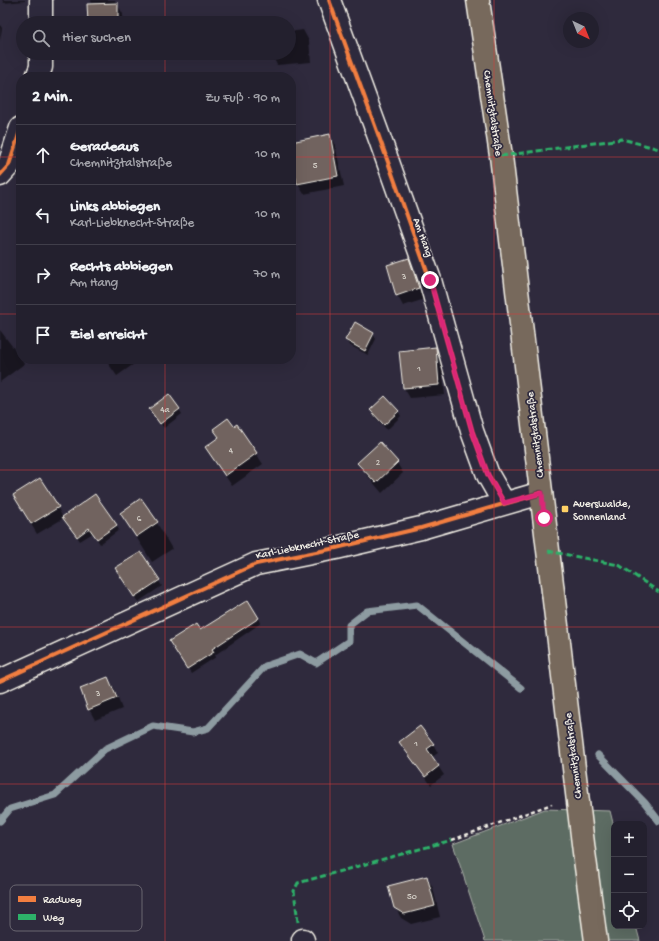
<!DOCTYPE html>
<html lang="de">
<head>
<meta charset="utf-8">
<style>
  :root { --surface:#23202e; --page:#2b2836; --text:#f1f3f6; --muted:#a3a3aa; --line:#403e4a }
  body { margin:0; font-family:"Gochi Hand",sans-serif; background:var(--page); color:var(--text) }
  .controls { position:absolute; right:12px; bottom:12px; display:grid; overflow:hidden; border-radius:8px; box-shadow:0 4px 16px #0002 }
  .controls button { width:36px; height:36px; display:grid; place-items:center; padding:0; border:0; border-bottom:1px solid var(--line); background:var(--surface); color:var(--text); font:20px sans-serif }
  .compass { position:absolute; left:563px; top:12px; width:36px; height:36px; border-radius:50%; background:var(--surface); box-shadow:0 4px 16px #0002; rotate:137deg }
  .stop { position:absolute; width:12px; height:12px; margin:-9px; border:3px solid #db2777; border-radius:50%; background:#fff }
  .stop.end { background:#db2777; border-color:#fff; box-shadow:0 1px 4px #0008 }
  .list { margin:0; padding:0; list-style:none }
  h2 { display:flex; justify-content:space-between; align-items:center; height:52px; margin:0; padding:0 16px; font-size:17px }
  h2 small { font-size:13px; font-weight:400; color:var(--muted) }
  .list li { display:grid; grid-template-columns:26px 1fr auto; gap:12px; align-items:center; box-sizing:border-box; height:60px; padding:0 16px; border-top:1px solid var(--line) }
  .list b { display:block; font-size:15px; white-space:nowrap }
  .list p { margin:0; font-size:13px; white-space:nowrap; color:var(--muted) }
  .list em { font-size:13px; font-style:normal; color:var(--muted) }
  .icon { flex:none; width:22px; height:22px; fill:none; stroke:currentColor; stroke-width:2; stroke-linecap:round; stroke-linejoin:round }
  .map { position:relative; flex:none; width:659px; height:941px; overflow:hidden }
  .search { position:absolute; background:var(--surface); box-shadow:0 4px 16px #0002; left:16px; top:16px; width:280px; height:44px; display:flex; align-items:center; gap:10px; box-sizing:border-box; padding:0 14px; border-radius:22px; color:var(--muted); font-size:15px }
  .panel { position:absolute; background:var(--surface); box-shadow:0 4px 16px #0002; left:16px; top:72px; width:280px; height:292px; border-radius:16px }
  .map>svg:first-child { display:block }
  .green { fill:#5d6c63; stroke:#a8aea6 }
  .shadow { fill:#0007 }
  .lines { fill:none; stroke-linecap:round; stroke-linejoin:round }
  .stream { stroke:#8d9ba1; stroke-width:7 }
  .building { fill:#71635f; stroke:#f4f1e8 }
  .minor-casing { stroke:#f4f1e8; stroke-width:25 }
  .major-casing { stroke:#f4f1e8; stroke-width:25 }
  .path { stroke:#f4f1e8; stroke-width:2.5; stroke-dasharray:4 3; stroke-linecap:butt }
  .minor { stroke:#2f2a3d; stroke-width:22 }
  .major { stroke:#77695c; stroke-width:22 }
  .quiet { stroke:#2db169; stroke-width:3; stroke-dasharray:6 3; stroke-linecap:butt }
  .cycleway-casing { stroke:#2f2a3d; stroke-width:6 }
  .cycleway { stroke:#f27e40; stroke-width:4 }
  .route { stroke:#db2777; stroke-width:5 }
  .grid { fill:none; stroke:#d93c3b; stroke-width:1; stroke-opacity:0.55 }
  .poi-dot { fill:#ffd166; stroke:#2f2a3d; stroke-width:1.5 }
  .labels { text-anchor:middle; stroke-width:3.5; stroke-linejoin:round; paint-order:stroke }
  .number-label { font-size:9px; fill:#d3cec6 }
  .street-label { font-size:11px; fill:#f4f1e8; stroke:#2f2a3d }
  .poi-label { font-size:11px; fill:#f4f1e8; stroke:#2f2a3d; text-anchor:start }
  .key { fill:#2f2a3d; stroke:#6a6670; stroke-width:1 }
  .key-label { font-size:11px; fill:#f4f1e8 }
</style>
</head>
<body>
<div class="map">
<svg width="659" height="941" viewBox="0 0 659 941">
  <rect width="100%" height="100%" fill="#2f2a3d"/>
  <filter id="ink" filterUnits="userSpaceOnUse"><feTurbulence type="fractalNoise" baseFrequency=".025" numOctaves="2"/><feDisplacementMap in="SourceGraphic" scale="8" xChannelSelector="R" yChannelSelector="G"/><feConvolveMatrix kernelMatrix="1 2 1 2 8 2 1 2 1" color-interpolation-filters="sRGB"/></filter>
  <g filter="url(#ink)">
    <path class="green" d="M545,809l65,2 4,16v99h22l4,15h-155l-32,-97z"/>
    <path class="shadow" d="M2,0h23v1l-21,2z
      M91,0h24l1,4h1l6,10v9h-34l3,-18z
      M0,25l2,3 -2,13z
      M303,30l6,11 2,21 -34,3 -6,-12h18v-21z
      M329,135l6,10 9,41 -40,8 -6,-10 -7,-41z
      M408,259l6,10 11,30 -22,7 -6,-11z
      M0,330l18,24 6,10 -24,18z
      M373,334l3,5 -8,16 -19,-10 -3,-5z
      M435,348l6,10 4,37 -35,3 -6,-10z
      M105,359h36l-24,17z
      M179,409l3,5 -18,14 -10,-13z
      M371,411h27l3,5 -14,14 -13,-14z
      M237,425l26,39 -31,22 -26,-39 13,-9 -5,-9 20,-1z
      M380,444l17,19 6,10 -21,20 -17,-20 -6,-10z
      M141,499l16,24 15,26 -20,13 -31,-49z
      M20,506l38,2 5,10 53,7 3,5 -19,14 -7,-11 -13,8 -16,-23 -27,16z
      M141,553l21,33 -24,16 -19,-28z
      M259,618l2,5 -46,32 1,2 -25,16 -17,-27 26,-14z
      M108,678l6,10 8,21 -27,11 -6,-11z
      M400,742l33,2 5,9 -6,4 12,18 -13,10z
      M427,877l6,11 7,29 -29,7 -10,-6 -6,-11z"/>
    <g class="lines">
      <path class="stream" d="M598,755l47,48 14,18
        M0,821l10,-12 45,-14 50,-46 48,-23 40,6 15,-4 57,-62 35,-12 16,9 33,-22v-16l18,-14 50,-6 104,83"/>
    </g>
    <path class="building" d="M118,3v20h-30l-1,-19z
      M330,134l8,42 -41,8 -6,-30v-12z
      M409,258l10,30 -23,8 -9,-31z
      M355,322l19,11 -9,18 -20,-11z
      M436,347l3,38 -36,3 -4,-37z
      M169,394l11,15 -20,15 -11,-15z
      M385,396l14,15 -15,14 -14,-15z
      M228,418l6,8 3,-2 20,29 -32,23 -20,-29 14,-10 -6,-8z
      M380,442l18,20 -22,21 -19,-20z
      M40,478l19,29 -28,17 -18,-29z
      M95,494l22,31 -20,14 -8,-11 -12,9 -15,-20z
      M141,498l17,24 -22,15 -16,-24z
      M141,552l19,28 -26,17 -19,-29z
      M248,600l11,18 -47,31 2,3 -27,17 -18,-28 27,-17 4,6z
      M108,677l9,21 -29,12 -8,-22z
      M420,726l14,18 -7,5 12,17 -14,11 -26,-35z
      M427,876l8,30 -31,8 -10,-6 -6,-22z"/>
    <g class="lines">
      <defs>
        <path id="minor" d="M329,0l49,134 52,146 42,151 16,44 16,28
          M41,23v-23
          M37,77l4,-10v-14
          M0,175l9,-10 12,-37
          M0,681l256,-117 80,-16 85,-20 120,-35
          M303,940v1"/>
        <path id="major" d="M478,0l23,156 83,696 12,89"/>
      </defs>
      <use href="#minor" class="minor-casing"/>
      <use href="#major" class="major-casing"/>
      <path class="path" d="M452,840l100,-36"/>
      <use href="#minor" class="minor"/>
      <use href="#major" class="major"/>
      <path class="quiet" d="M501,156l121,-17 37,10
        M548,551l71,14 40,27
        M298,922l-4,-31 4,-8 154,-43"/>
      <defs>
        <path id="cycleway" d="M329,0l49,134 52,146 42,151 16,44 16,28
          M0,175l9,-10 12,-37
          M0,681l256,-117 80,-16 85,-20 120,-35"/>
      </defs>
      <use href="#cycleway" class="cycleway-casing"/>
      <use href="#cycleway" class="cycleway"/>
    </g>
  </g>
  <g class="lines" filter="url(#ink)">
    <path class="route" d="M430,280l42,151 16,44 16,28 38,-10 2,25"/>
  </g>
  <path class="grid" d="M165,0v23M330,0v941M494,0v941M165,53v24M0,157h21M291,157h368M0,314h21M291,314h368M165,359v582M0,470h659M0,627h659M0,784h659"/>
  <rect class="poi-dot" x="561" y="505" width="8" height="8" rx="2"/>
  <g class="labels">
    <g class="number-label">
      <text x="315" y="168">5</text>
      <text x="404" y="279">3</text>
      <text x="419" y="371">1</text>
      <text x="165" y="412">4a</text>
      <text x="231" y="453">4</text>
      <text x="378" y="465">2</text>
      <text x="139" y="521">6</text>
      <text x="98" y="696">3</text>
      <text x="416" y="746">1</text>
      <text x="412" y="899">50</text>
    </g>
    <g class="street-label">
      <text transform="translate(494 113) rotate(82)" y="4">Chemnitztalstraße</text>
      <text transform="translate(424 237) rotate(70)" y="4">Am Hang</text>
      <text transform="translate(534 435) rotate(-97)" y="4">Chemnitztalstraße</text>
      <text transform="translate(307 544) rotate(-12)" y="4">Karl-Liebknecht-Straße</text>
      <text transform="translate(572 756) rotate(-97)" y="4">Chemnitztalstraße</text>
    </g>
    <g class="poi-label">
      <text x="573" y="507">Auerswalde,<tspan x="573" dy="13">Sonnenland</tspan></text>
    </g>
  </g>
  <rect x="10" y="885" width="132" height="46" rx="6" class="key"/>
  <rect x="18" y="896" width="18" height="6" fill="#f27e40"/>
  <rect x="18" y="914" width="18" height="6" fill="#2db169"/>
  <g class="key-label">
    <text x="43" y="903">Radweg</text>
    <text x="43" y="921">Weg</text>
  </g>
</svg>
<div class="controls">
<button>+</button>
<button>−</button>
<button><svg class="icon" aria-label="locate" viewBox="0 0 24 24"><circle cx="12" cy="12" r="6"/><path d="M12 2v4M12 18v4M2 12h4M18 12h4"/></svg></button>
</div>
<svg class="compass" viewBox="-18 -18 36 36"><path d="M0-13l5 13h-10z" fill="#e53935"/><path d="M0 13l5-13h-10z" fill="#a3a3aa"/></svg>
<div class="stop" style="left:544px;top:518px"></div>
<div class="stop end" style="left:430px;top:280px"></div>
<div class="search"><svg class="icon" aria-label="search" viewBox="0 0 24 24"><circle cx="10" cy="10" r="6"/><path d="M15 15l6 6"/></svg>Hier suchen</div>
<section class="panel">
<h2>2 Min.<small>Zu Fuß · 90 m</small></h2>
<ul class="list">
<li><svg class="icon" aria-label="ahead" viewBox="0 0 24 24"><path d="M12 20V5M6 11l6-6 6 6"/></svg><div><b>Geradeaus</b><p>Chemnitztalstraße</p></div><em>10 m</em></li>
<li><svg class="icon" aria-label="left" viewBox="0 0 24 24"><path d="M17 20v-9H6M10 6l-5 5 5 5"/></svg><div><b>Links abbiegen</b><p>Karl-Liebknecht-Straße</p></div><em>10 m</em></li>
<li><svg class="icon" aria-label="right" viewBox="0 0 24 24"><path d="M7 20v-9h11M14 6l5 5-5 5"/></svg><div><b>Rechts abbiegen</b><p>Am Hang</p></div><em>70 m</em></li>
<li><svg class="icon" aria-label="arrive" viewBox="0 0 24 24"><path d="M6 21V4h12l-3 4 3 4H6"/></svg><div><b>Ziel erreicht</b></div></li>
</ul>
</section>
</div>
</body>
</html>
